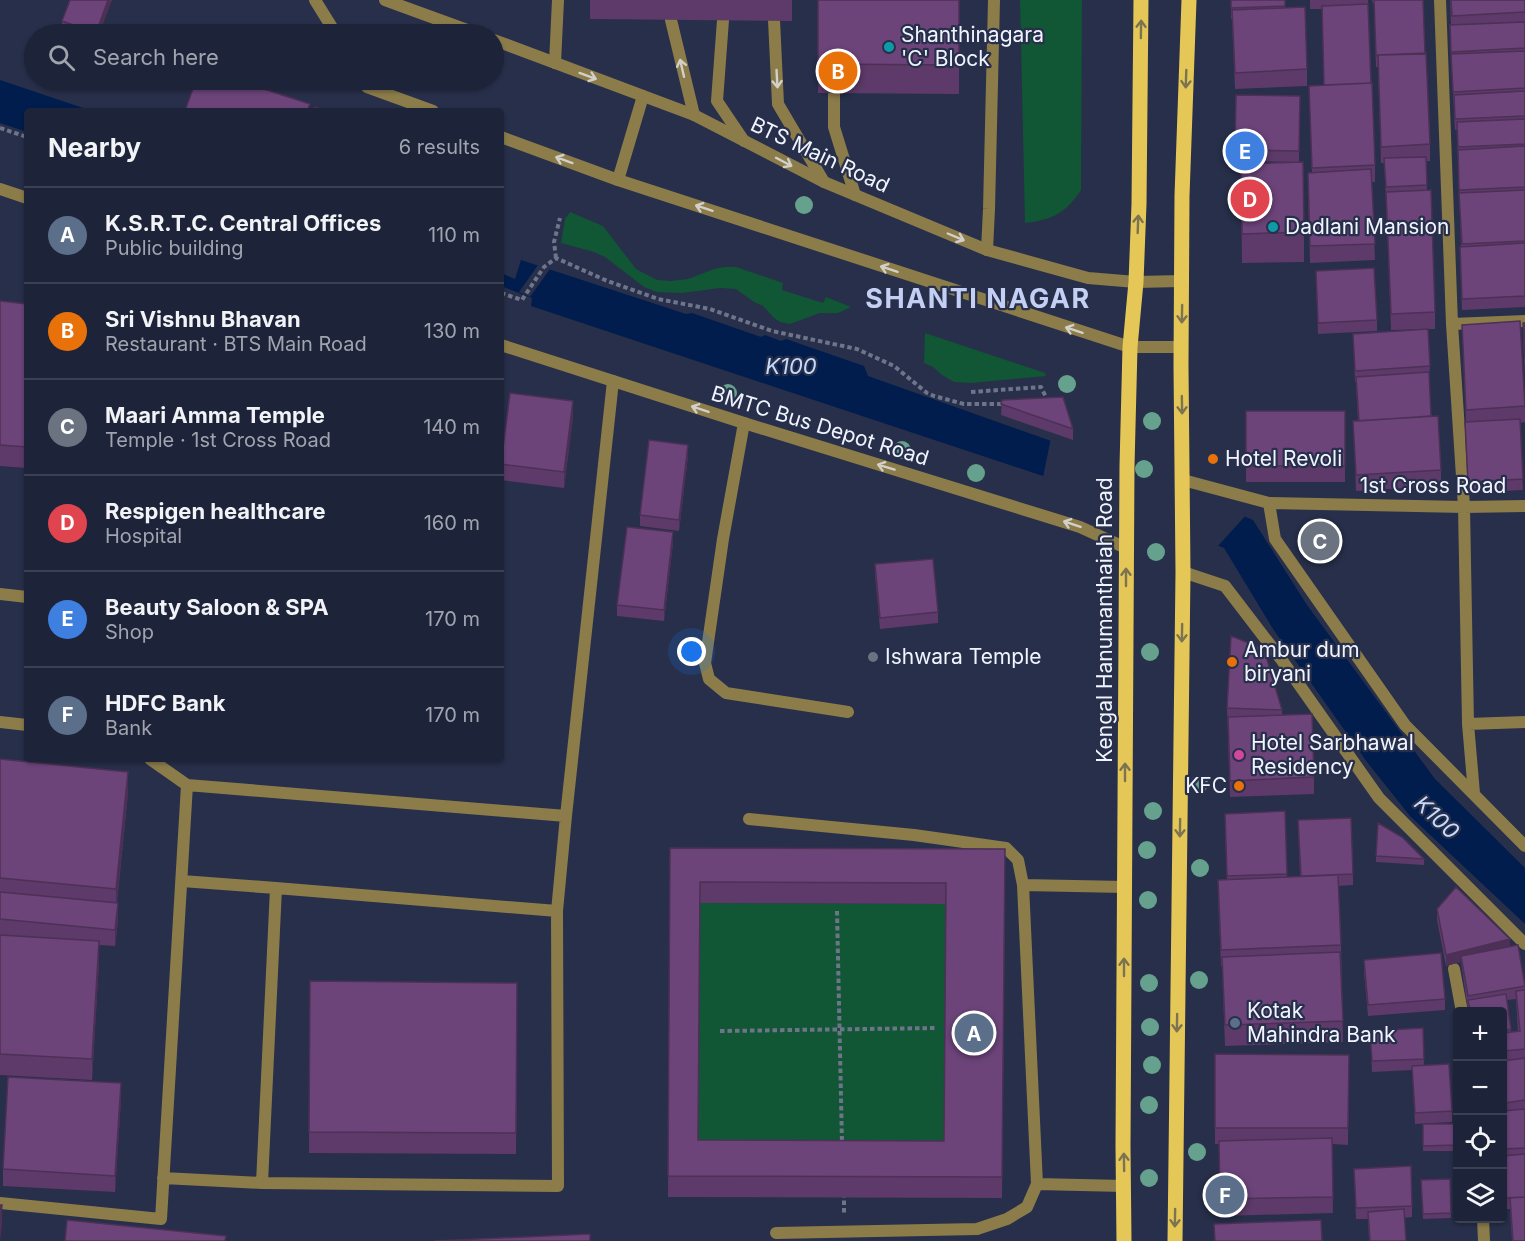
<!DOCTYPE html>
<html lang="en">
<head>
<meta charset="utf-8">
<style>
  :root { --surface:#1d2338; --page:#252b40; --text:#f1f3f6; --muted:#a0a4ae; --line:#3b4053; --accent:#8c9099 }
  body { margin:0; font-family:Inter,sans-serif; background:var(--page); color:var(--text) }
  .controls { position:absolute; right:18px; bottom:18px; display:grid; overflow:hidden; border-radius:6px; box-shadow:0 2px 4px #0004 }
  .controls button { width:54px; height:54px; display:grid; place-items:center; padding:0; border:0; border-bottom:2px solid var(--line); background:var(--surface); color:var(--text); font:30px sans-serif }
  .you { position:absolute; left:692px; top:652px; width:21px; height:21px; margin:-15px; border:4px solid #fff; border-radius:50%; background:#1a73e8; box-shadow:0 0 0 9px #1a73e833 }
  .badge { display:grid; place-items:center; width:39px; height:39px; border-radius:50%; background:var(--accent); color:#fff; font-size:20px; font-weight:700 }
  .pin { position:absolute; translate:-50% -50%; border:3px solid #fff; box-shadow:0 2px 6px #0006 }
  .list { margin:0; padding:0; list-style:none }
  h2 { display:flex; justify-content:space-between; align-items:center; height:78px; margin:0; padding:0 24px; font-size:26px }
  h2 small { font-size:20px; font-weight:400; color:var(--muted) }
  .list li { display:grid; grid-template-columns:39px 1fr auto; gap:18px; align-items:center; box-sizing:border-box; height:96px; padding:0 24px; border-top:2px solid var(--line) }
  .list b { display:block; font-size:22px; white-space:nowrap }
  .list p { margin:0; font-size:20px; white-space:nowrap; color:var(--muted) }
  .list em { font-size:20px; font-style:normal; color:var(--muted) }
  .icon { flex:none; width:33px; height:33px; fill:none; stroke:currentColor; stroke-width:2; stroke-linecap:round; stroke-linejoin:round }
  .map { position:relative; flex:none; width:1525px; height:1241px; overflow:hidden }
  .search { position:absolute; background:var(--surface); box-shadow:0 2px 4px #0004; left:24px; top:24px; width:480px; height:66px; display:flex; align-items:center; gap:15px; box-sizing:border-box; padding:0 21px; border-radius:33px; color:var(--muted); font-size:22px }
  .panel { position:absolute; background:var(--surface); box-shadow:0 2px 4px #0004; left:24px; top:108px; width:480px; height:654px; border-radius:6px }
  .map>svg:first-child { display:block }
  .green { fill:#115635 }
  .water { fill:#011d4e }
  .pier { fill:#272f4a }
  .lines { fill:none; stroke-linecap:round; stroke-linejoin:round }
  .path { stroke:#6e758a; stroke-width:4; stroke-dasharray:4.5 3; stroke-linecap:butt }
  .service { stroke:#8b7c4a; stroke-width:12 }
  .minor { stroke:#8b7c4a; stroke-width:12 }
  .tertiary { stroke:#8b7c4a; stroke-width:12 }
  .primary { stroke:#e5c758; stroke-width:15 }
  .tree { fill:#65a18d }
  .wall { fill:#5d3a69; fill-rule:evenodd }
  .shaded-wall { fill:#4c3055 }
  .building { fill:#6c447a; stroke:#4c3055; stroke-width:1.5; fill-rule:evenodd }
  .oneway { stroke:#7c7350 }
  .oneway2 { stroke:#d2d0c9 }
  .culture-dot { fill:#0f9aa8; stroke:#272f4a; stroke-width:2 }
  .food-dot { fill:#e8710a; stroke:#272f4a; stroke-width:2 }
  .worship-dot { fill:#6b7280; stroke:#272f4a; stroke-width:2 }
  .hotel-dot { fill:#d1479c; stroke:#272f4a; stroke-width:2 }
  .service-dot { fill:#5c6f8a; stroke:#272f4a; stroke-width:2 }
  .labels { text-anchor:middle; stroke-width:4.5; stroke-linejoin:round; paint-order:stroke }
  .poi-label { font-size:21px; fill:#f0f4ff; stroke:#272f4a; text-anchor:start }
  .street-label { font-size:21px; fill:#f0f4ff; stroke:#272f4a }
  .water-label { font-size:22px; font-style:italic; fill:#c6dbfc; stroke:#272f4a }
  .district-label { font-size:27px; font-weight:bold; letter-spacing:1.5px; fill:#c4d0f3; stroke:#272f4a }
</style>
</head>
<body>
<div class="map">
<svg width="1525" height="1241" viewBox="0 0 1525 1241">
  <rect width="100%" height="100%" fill="#272f4a"/>
  <path class="green" d="M1020,0h62l-1,190c-15,23 -29,30 -56,33z
    M570,212l33,14 33,43 21,11 14,1 17,-2 26,-10 11,-2h11l47,16 -1,7 41,13 3,-6 25,10 -13,6h-18l-30,11 -10,-2 -6,-4 -11,-12 -9,-4 -18,-13 -16,-1 -38,5 -25,-1 -13,-5 -39,-30 -11,-5 -33,-9 4,-24z
    M925,333l120,40 1,3 -75,7 -17,-1 -12,-7 -9,-8 -9,-4z
    M700,903l246,1 -2,258 -246,-1z"/>
  <path class="water" d="M0,80l92,31h-65v21l-27,-9z
    M521,260l165,54 6,-1 69,24 4,-2 16,6 5,-2 78,27 4,10 186,66 20,5 179,73 54,85 128,174 90,89v56l-115,-108 -43,-54 -94,-133 -49,-81 -157,-64 -536,-178 1,-8 -31,-12v-13l14,6z"/>
  <path class="pier" d="M538,265l12,4 -20,28 -11,-5z
    M1051,438l15,4 181,72 -29,32 -175,-69z"/>
  <g class="lines">
    <path class="path" d="M0,128l27,9
      M556,258l-2,-16 6,-24
      M501,293l21,7 22,-33 12,-9 49,22 53,19 52,10 62,22 85,18 37,17 33,27 7,3 30,8h40
      M971,392l70,-5 7,14
      M837,911l5,233
      M720,1031l217,-3
      M844,1193v20"/>
    <path class="service" d="M671,20l23,95
      M723,20l-6,81 27,40
      M774,20l4,84 46,78
      M555,63l3,-63
      M834,94v33l21,68
      M618,180l25,-84
      M987,250l2,-41 5,-209
      M744,423l-21,116 -18,124 4,16 17,14 122,19
      M0,594l27,3
      M0,722l27,3
      M150,759l37,26 379,31
      M749,819l165,16 92,13 12,12 5,25 102,2
      M182,881l94,7
      M1023,885l14,299
      M557,911l-281,-23 -14,295 296,3 -1,-275 9,-95 47,-435
      M163,1178l99,5
      M0,1203l161,16 26,-434
      M776,1233l201,-4 30,-10 20,-12 10,-23 87,2"/>
    <path class="minor" d="M1440,0l12,324 12,183 4,217 6,69
      M1452,324l73,-3
      M1183,480l86,23 195,4 61,-1
      M1269,503l6,36 130,186 120,121
      M1183,572l42,14 56,73 98,139 146,146
      M1468,724l57,-2
      M1454,969l8,43
      M1483,1218l1,23"/>
    <path class="tertiary" d="M315,0l21,34
      M385,0l93,34
      M494,40l200,75 130,67 163,68 101,28 48,4 46,-1
      M363,80l4,7 66,24
      M501,137l117,43 512,167h51
      M0,189l27,9
      M501,345l243,78 336,104 46,21"/>
    <path class="primary" d="M1124,1241l-1,-95 4,-680 3,-119 6,-65 3,-78 2,-204
      M1175,1241l8,-669 -2,-206 1,-170 7,-196"/>
  </g>
  <g class="tree">
    <circle cx="804" cy="205" r="9"/>
    <circle cx="1067" cy="384" r="9"/>
    <circle cx="728" cy="393" r="9"/>
    <circle cx="1152" cy="421" r="9"/>
    <circle cx="902" cy="450" r="9"/>
    <circle cx="1144" cy="469" r="9"/>
    <circle cx="976" cy="473" r="9"/>
    <circle cx="1156" cy="552" r="9"/>
    <circle cx="1150" cy="652" r="9"/>
    <circle cx="1199" cy="784" r="9"/>
    <circle cx="1153" cy="811" r="9"/>
    <circle cx="1147" cy="850" r="9"/>
    <circle cx="1200" cy="868" r="9"/>
    <circle cx="1148" cy="900" r="9"/>
    <circle cx="1199" cy="980" r="9"/>
    <circle cx="1149" cy="983" r="9"/>
    <circle cx="1150" cy="1027" r="9"/>
    <circle cx="1152" cy="1065" r="9"/>
    <circle cx="1149" cy="1105" r="9"/>
    <circle cx="1197" cy="1152" r="9"/>
    <circle cx="1149" cy="1178" r="9"/>
  </g>
  <path class="wall" d="M70,0h42l-13,34h-29l-8,-2v-11z
    M590,0h202v21l-202,-2z
    M818,0h141v94l-141,-1z
    M1231,0h54v8l22,61v17l-72,3 -3,-70h-1z
    M1310,0h58l7,165v17h-3l3,78 -65,3 -2,-74v-16l4,-1 -3,-86 15,-1 -2,-76h-12z
    M1372,0h51l2,54 5,90v17h-4l1,30 8,121v17l-44,1 -5,-132 -2,-35h-3l-3,-96h-2l-2,-63h-1z
    M1450,0h75v307l-63,3 -2,-52 1,-12 -4,-116h-2l-5,-94v-11h1z
    M1236,95l64,1 -1,66 5,70v30l-62,1 -1,-70 57,-31 -63,-1z
    M1316,282l61,38v11l-59,3z
    M0,301l27,3v164l-27,-2z
    M1523,323h2v52l-2,-36z
    M1462,325l63,81v16l-5,1 3,67 -55,3 -3,-60v-11h1z
    M1353,334l77,32 -1,11 2,39 10,54v16l-85,5 -3,-70h5l-2,-39h-1z
    M1002,400l71,29v11l-72,-25z
    M1246,411h99v71h-99z
    M573,417l-9,71 -63,-8v-18z
    M688,456l-9,75 -39,-5v-11z
    M673,543l-9,78 -47,-5v-11z
    M875,564l63,48v11l-58,6 -5,-54z
    M1227,708l55,2v5l32,62v17l-84,3z
    M0,759l128,34 -11,110 1,17 -3,26 -16,-1v17l-7,118 -92,-5z
    M1285,811l2,66 13,-1 -2,-56 55,54v11l-15,1 3,59 2,97 -118,4 -3,-80h-1l-3,-70v-16l9,-1 -2,-54z
    M670,848l335,1 -3,349 -334,-1zM700,903l246,1 -2,237 -246,-1z
    M1376,856l48,3v6l-48,-3z
    M1437,909l73,38 15,35v259h-13l-2,-32h-7v-98h1l-1,-17v-83h-35l-7,-49 -15,4 -9,-46zM1516,999l2,33h-7l-4,-32z
    M1364,960l81,39v11l-77,6 -4,-45z
    M310,981l207,2 -1,171 -207,-1z
    M1423,1028l1,38 28,45v11l-37,2 -3,-54 -40,2 -2,-41z
    M1215,1054l134,1 -1,90 -16,-1 1,69 -113,3 -1,-72h-4z
    M121,1100l-6,92 -112,-6v-17z
    M1423,1124h33v27h-33z
    M1354,1169l58,37v11l-8,1 2,23h-37l-1,-22h-12z
    M1450,1179l1,39 -28,1 -2,-39z"/>
  <path class="shaded-wall" d="M108,0h4l-13,34h-3z
    M573,401v16l-9,71v-16z
    M688,445v11l-9,75v-11z
    M673,532v11l-9,78v-11z
    M128,772v21l-12,118v-22z
    M118,903v17l-3,26v-16z
    M1510,939v11l-49,6v6l-15,4v-11z
    M99,941v21l-7,118v-21z
    M121,1083v17l-6,92v-16z
    M2,1205v21l-2,15v-20z"/>
  <path class="building" d="M70,0h38l-12,33 -34,-12z
    M818,0h141v65l-141,-1z
    M1231,0h54v6l-54,2z
    M1374,0h49l2,54 -47,1v1h-2z
    M1451,0h74v12l-73,4z
    M1368,4l3,79 -47,2 -2,-79z
    M1305,7l2,62 -72,4 -3,-63z
    M1525,22v26l-74,4 -1,-27z
    M1525,51v37l-72,4 -2,-38z
    M1426,53l4,91 -49,3 -3,-92z
    M196,80h40l74,24 -3,7h-122z
    M1372,83l3,82 -63,3 -3,-82z
    M1525,91v25l-70,3 -1,-24z
    M1236,95l64,1 -1,55 -64,-1z
    M315,107l12,4h-13z
    M1525,119v25l-67,3 -1,-25z
    M1525,146v41l-66,3 -1,-40z
    M1426,157l1,28 -41,2 -2,-29z
    M1303,162l1,70 -62,2 -1,-70z
    M1371,169l4,75 -65,2 -2,-73z
    M1431,190l4,122 -44,2 -5,-122z
    M1525,190v51l-63,3 -3,-51z
    M1525,243v53l-63,3 -2,-52z
    M1374,268l3,52 -59,3 -2,-52z
    M0,301l27,3v143l-27,-2z
    M1520,321l5,85 -59,4 -4,-85z
    M1523,323h2v35z
    M1428,329l2,37 -75,5 -2,-37z
    M1429,372l2,44 -72,5 -3,-44z
    M510,393l63,8 -9,71 -63,-8z
    M1063,397l10,32 -72,-25 1,-4z
    M1246,411h99v55h-99z
    M1438,416l3,54 -85,5 -3,-54z
    M1520,419l3,60 -55,3 -3,-60z
    M649,440l39,5 -9,75 -39,-5z
    M627,527l46,5 -9,78 -47,-5z
    M933,559l5,53 -58,6 -5,-54z
    M1231,636l33,13 18,61 -55,-2z
    M1312,714l2,63 -84,4 -2,-64z
    M0,759l128,13 -12,117 -116,-11z
    M1285,811l2,63 -60,2 -2,-62z
    M1351,818l2,56 -52,2 -3,-56z
    M1378,823l24,14 22,22 -48,-3z
    M670,848l335,1 -3,328 -334,-1zM700,882l246,1 -2,258 -246,-1z
    M1338,875l3,70 -120,5 -3,-70z
    M1456,887l54,52 -64,16 -9,-46z
    M0,892l118,11 -3,27 -115,-11z
    M0,935l99,6 -7,118 -92,-5z
    M1518,945l7,41 -57,10 -7,-40z
    M1340,952l3,69 -118,4 -3,-68z
    M1441,953l4,46 -77,6 -4,-45z
    M310,981l207,2 -1,150 -207,-1z
    M1525,990v59l-21,2 -1,-18 17,-2 -4,-40z
    M1506,994l5,35 -8,2v-20h-33l-2,-11z
    M1423,1028l1,31 -52,2 -2,-30z
    M1215,1054l134,1 -1,73h-133z
    M1525,1058v42l-20,3 -2,-20v-22z
    M1449,1064l3,47 -37,2 -3,-47z
    M8,1077l113,6 -6,93 -112,-7z
    M1525,1109v39l-22,1v-38z
    M1423,1124h33v21l-33,1z
    M1332,1138l1,59 -113,2 -1,-58z
    M1525,1154v43l-22,1v-42z
    M1411,1166l1,40 -56,2 -2,-39z
    M1450,1179l1,34 -28,1 -2,-34z
    M1525,1197v44h-12l-3,-43z
    M0,1205h2l-2,16z
    M1404,1209l2,32h-36l-2,-29z
    M67,1220l159,16 -1,5h-160z
    M1321,1220l1,21h-107l-1,-17z
    M590,1234v7h-156z"/>
  <defs><path id="oneway-shaft" d="M-6 0H5M1.5-3L5.5 0L1.5 3" fill="none" stroke-width="1.6" stroke-linecap="round" stroke-linejoin="round" transform="scale(1.5)"/></defs>
  <g class="oneway">
    <use href="#oneway-shaft" transform="translate(1141 29) rotate(-89)"/>
    <use href="#oneway-shaft" transform="translate(1186 79) rotate(92)"/>
    <use href="#oneway-shaft" transform="translate(1138 224) rotate(-88)"/>
    <use href="#oneway-shaft" transform="translate(1182 314) rotate(91)"/>
    <use href="#oneway-shaft" transform="translate(1182 405) rotate(89)"/>
    <use href="#oneway-shaft" transform="translate(1126 577) rotate(-90)"/>
    <use href="#oneway-shaft" transform="translate(1182 633) rotate(91)"/>
    <use href="#oneway-shaft" transform="translate(1125 772) rotate(-90)"/>
    <use href="#oneway-shaft" transform="translate(1180 828) rotate(91)"/>
    <use href="#oneway-shaft" transform="translate(1124 967) rotate(-90)"/>
    <use href="#oneway-shaft" transform="translate(1177 1023) rotate(91)"/>
    <use href="#oneway-shaft" transform="translate(1124 1162) rotate(-91)"/>
    <use href="#oneway-shaft" transform="translate(1175 1218) rotate(91)"/>
  </g>
  <g class="oneway2">
    <use href="#oneway-shaft" transform="translate(682 68) rotate(-103)"/>
    <use href="#oneway-shaft" transform="translate(588 76) rotate(20)"/>
    <use href="#oneway-shaft" transform="translate(777 79) rotate(87)"/>
    <use href="#oneway-shaft" transform="translate(564 160) rotate(-160)"/>
    <use href="#oneway-shaft" transform="translate(784 162) rotate(28)"/>
    <use href="#oneway-shaft" transform="translate(704 208) rotate(-162)"/>
    <use href="#oneway-shaft" transform="translate(956 237) rotate(23)"/>
    <use href="#oneway-shaft" transform="translate(889 269) rotate(-162)"/>
    <use href="#oneway-shaft" transform="translate(1074 330) rotate(-162)"/>
    <use href="#oneway-shaft" transform="translate(700 409) rotate(-162)"/>
    <use href="#oneway-shaft" transform="translate(886 467) rotate(-163)"/>
    <use href="#oneway-shaft" transform="translate(1072 524) rotate(-162)"/>
  </g>
  <g class="culture-dot">
    <circle cx="889" cy="47" r="6"/>
    <circle cx="1273" cy="227" r="6"/>
  </g>
  <g class="food-dot">
    <circle cx="1213" cy="459" r="6"/>
    <circle cx="1232" cy="662" r="6"/>
    <circle cx="1239" cy="786" r="6"/>
  </g>
  <circle class="worship-dot" cx="873" cy="657" r="6"/>
  <circle class="hotel-dot" cx="1239" cy="755" r="6"/>
  <circle class="service-dot" cx="1235" cy="1023" r="6"/>
  <g class="labels">
    <g class="poi-label">
      <text x="901" y="42">Shanthinagara<tspan x="901" dy="24">'C' Block</tspan></text>
      <text x="1285" y="234">Dadlani Mansion</text>
      <text x="1225" y="466">Hotel Revoli</text>
      <text x="1244" y="657">Ambur dum<tspan x="1244" dy="24">biryani</tspan></text>
      <text x="885" y="664">Ishwara Temple</text>
      <text x="1251" y="750">Hotel Sarbhawal<tspan x="1251" dy="24">Residency</tspan></text>
      <text x="1227" y="793" text-anchor="end">KFC</text>
      <text x="1247" y="1018">Kotak<tspan x="1247" dy="24">Mahindra Bank</tspan></text>
    </g>
    <g class="street-label">
      <text transform="translate(820 155) rotate(25)" y="7">BTS Main Road</text>
      <text transform="translate(820 426) rotate(17)" y="7">BMTC Bus Depot Road</text>
      <text x="1433" y="493">1st Cross Road</text>
      <text transform="translate(1105 620) rotate(-90)" y="7">Kengal Hanumanthaiah Road</text>
    </g>
    <g class="water-label">
      <text x="791" y="374">K100</text>
      <text transform="translate(1437 817) rotate(43)" y="8">K100</text>
    </g>
    <g class="district-label">
      <text x="978" y="308">SHANTI NAGAR</text>
    </g>
  </g>
</svg>
<div class="controls">
<button>+</button>
<button>−</button>
<button><svg class="icon" aria-label="locate" viewBox="0 0 24 24"><circle cx="12" cy="12" r="6"/><path d="M12 2v4M12 18v4M2 12h4M18 12h4"/></svg></button>
<button><svg class="icon" aria-label="layers" viewBox="0 0 24 24"><path d="M12 4l9 5-9 5-9-5zM3 14l9 5 9-5"/></svg></button>
</div>
<div class="you"></div>
<div class="pin badge" style="left:974px;top:1033px;background:#5c6f8a">A</div>
<div class="pin badge" style="left:838px;top:71px;background:#e8710a">B</div>
<div class="pin badge" style="left:1320px;top:541px;background:#6b7280">C</div>
<div class="pin badge" style="left:1250px;top:199px;background:#e0444e">D</div>
<div class="pin badge" style="left:1245px;top:151px;background:#3f7fe0">E</div>
<div class="pin badge" style="left:1225px;top:1195px;background:#5c6f8a">F</div>
<div class="search"><svg class="icon" aria-label="search" viewBox="0 0 24 24"><circle cx="10" cy="10" r="6"/><path d="M15 15l6 6"/></svg>Search here</div>
<section class="panel">
<h2>Nearby<small>6 results</small></h2>
<ul class="list">
<li><span class="badge" style="background:#5c6f8a">A</span><div><b>K.S.R.T.C. Central Offices</b><p>Public building</p></div><em>110 m</em></li>
<li><span class="badge" style="background:#e8710a">B</span><div><b>Sri Vishnu Bhavan</b><p>Restaurant · BTS Main Road</p></div><em>130 m</em></li>
<li><span class="badge" style="background:#6b7280">C</span><div><b>Maari Amma Temple</b><p>Temple · 1st Cross Road</p></div><em>140 m</em></li>
<li><span class="badge" style="background:#e0444e">D</span><div><b>Respigen healthcare</b><p>Hospital</p></div><em>160 m</em></li>
<li><span class="badge" style="background:#3f7fe0">E</span><div><b>Beauty Saloon &amp; SPA</b><p>Shop</p></div><em>170 m</em></li>
<li><span class="badge" style="background:#5c6f8a">F</span><div><b>HDFC Bank</b><p>Bank</p></div><em>170 m</em></li>
</ul>
</section>
</div>
</body>
</html>
